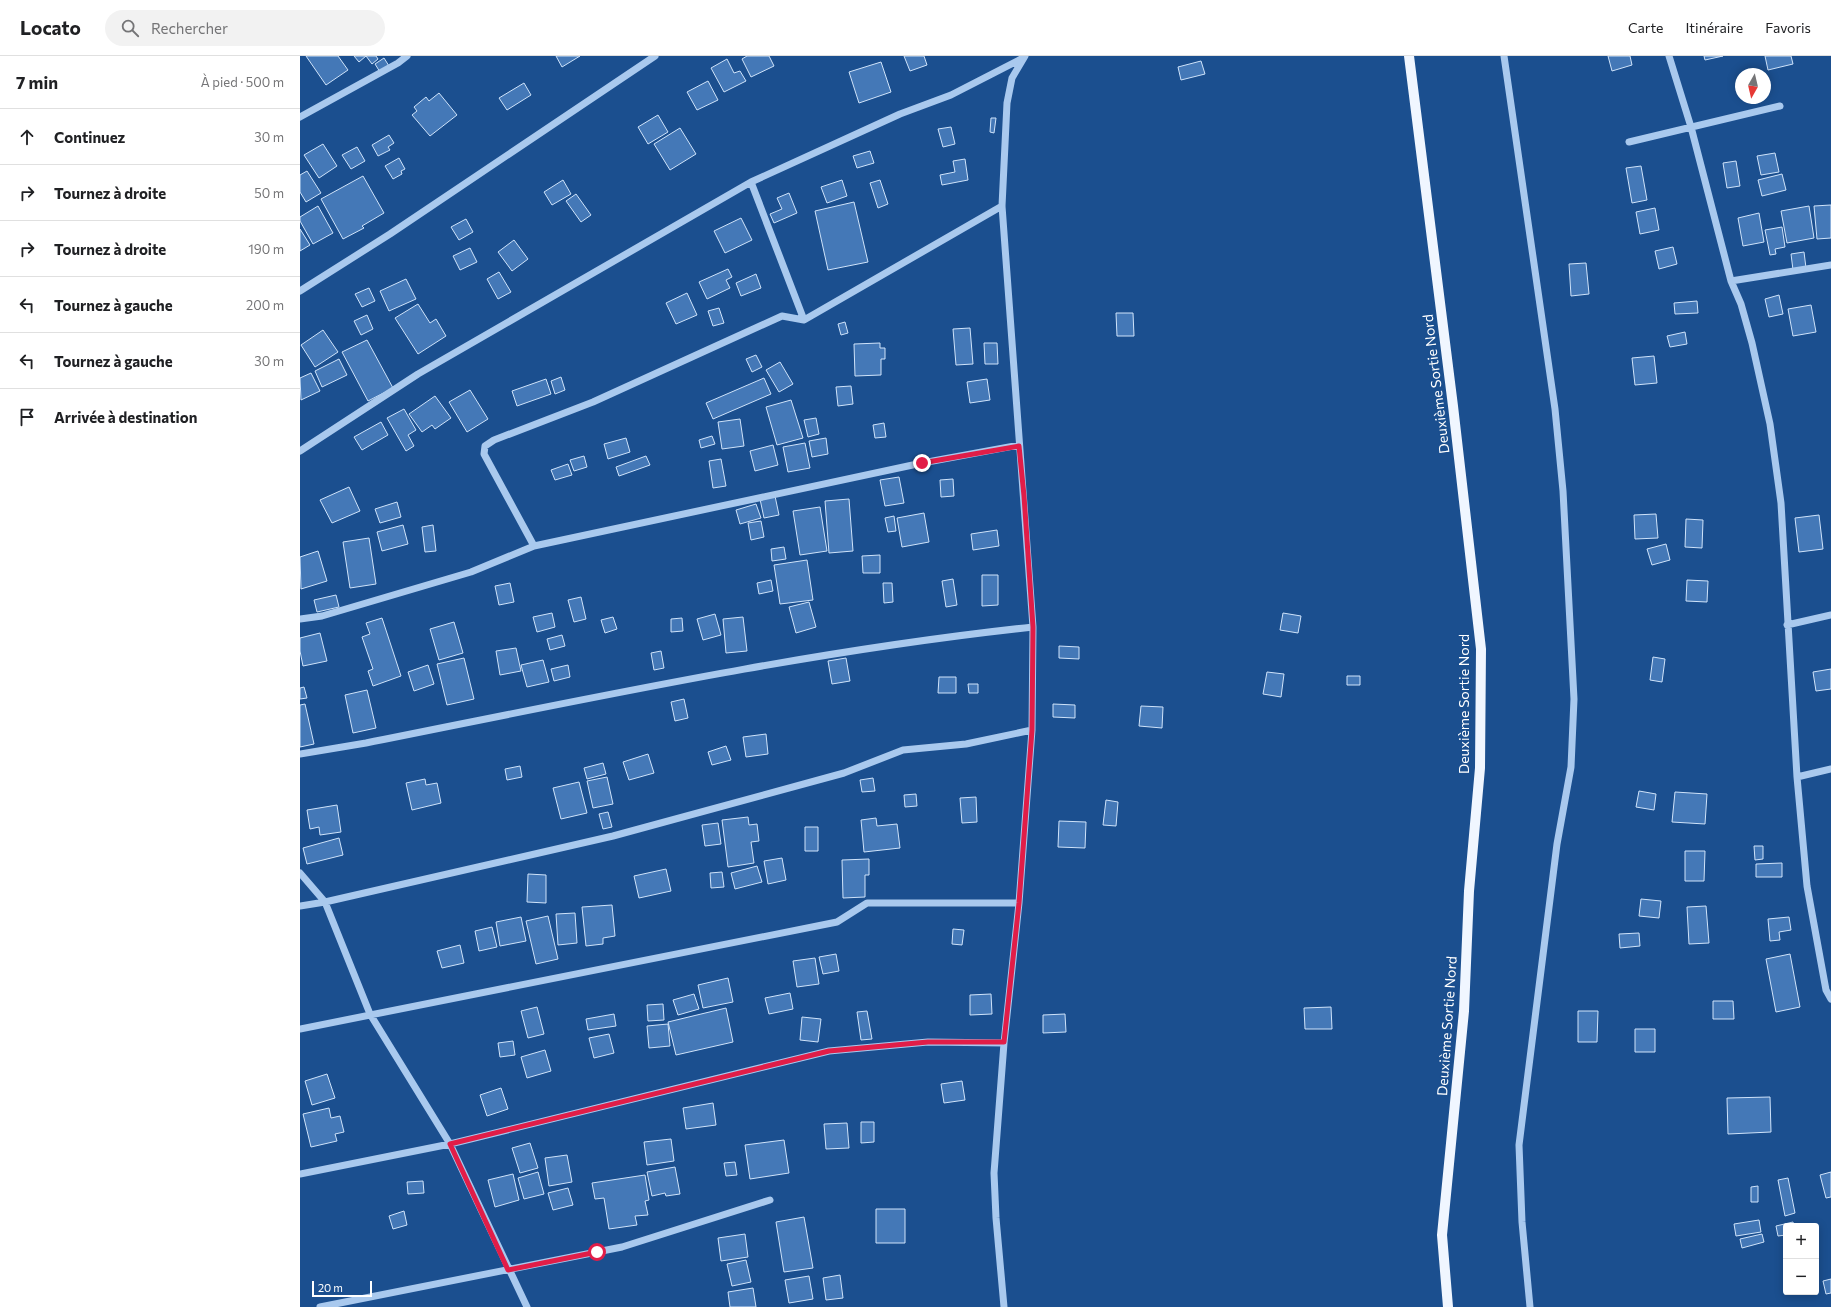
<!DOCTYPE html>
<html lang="fr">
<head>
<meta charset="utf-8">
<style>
  :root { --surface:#fff; --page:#f2f2f2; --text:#202124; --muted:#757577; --line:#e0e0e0 }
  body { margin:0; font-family:Commissioner,sans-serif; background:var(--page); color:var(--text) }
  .controls { position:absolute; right:12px; bottom:12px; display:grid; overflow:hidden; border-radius:4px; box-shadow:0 2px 10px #0003 }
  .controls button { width:36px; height:36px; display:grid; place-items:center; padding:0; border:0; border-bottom:1px solid var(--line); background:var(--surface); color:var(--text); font:20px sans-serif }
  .compass { position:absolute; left:1435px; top:12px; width:36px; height:36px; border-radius:50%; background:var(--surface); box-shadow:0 2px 10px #0003; rotate:188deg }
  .scale { position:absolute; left:12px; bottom:10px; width:60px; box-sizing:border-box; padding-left:4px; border:2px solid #fff; border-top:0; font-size:11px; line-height:14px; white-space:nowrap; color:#fff; -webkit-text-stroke:3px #1b4f8f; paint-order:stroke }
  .stop { position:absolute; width:12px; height:12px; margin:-9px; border:3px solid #e11d48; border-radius:50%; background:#fff }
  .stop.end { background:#e11d48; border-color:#fff; box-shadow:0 1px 4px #0008 }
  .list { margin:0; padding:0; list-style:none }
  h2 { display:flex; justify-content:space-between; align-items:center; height:52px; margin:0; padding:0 16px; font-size:17px }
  h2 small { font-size:13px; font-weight:400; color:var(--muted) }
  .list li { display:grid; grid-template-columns:26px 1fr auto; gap:12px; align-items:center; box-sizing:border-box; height:56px; padding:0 16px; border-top:1px solid var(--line) }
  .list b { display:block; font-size:15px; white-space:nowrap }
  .list em { font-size:13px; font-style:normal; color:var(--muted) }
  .icon { flex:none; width:22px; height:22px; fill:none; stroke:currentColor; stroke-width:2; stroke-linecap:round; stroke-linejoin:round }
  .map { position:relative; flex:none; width:1531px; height:1251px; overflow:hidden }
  header { display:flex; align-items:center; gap:24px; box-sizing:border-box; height:56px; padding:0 20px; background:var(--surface); border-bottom:1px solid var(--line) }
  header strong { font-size:19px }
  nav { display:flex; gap:22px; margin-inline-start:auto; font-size:14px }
  .search { width:280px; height:36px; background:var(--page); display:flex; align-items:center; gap:10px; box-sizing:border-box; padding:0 14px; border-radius:22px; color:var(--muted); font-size:15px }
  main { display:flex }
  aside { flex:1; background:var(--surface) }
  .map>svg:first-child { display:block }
  .building { fill:#4478b7; stroke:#cfe3fa }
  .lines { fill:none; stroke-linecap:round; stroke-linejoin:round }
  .minor { stroke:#a9c9ee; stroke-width:7 }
  .major { stroke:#f0f6ff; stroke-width:10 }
  .route { stroke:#e11d48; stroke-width:5 }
  .labels { text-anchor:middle; stroke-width:3; stroke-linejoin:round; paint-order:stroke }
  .street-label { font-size:14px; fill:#fff; stroke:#1b4f8f }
</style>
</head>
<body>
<header>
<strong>Locato</strong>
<div class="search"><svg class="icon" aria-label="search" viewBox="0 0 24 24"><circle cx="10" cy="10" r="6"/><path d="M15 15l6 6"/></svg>Rechercher</div>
<nav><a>Carte</a><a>Itinéraire</a><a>Favoris</a></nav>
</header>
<main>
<aside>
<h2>7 min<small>À pied · 500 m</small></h2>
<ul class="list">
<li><svg class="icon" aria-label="ahead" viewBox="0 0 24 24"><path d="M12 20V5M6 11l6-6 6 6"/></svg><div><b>Continuez</b></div><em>30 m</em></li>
<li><svg class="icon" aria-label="right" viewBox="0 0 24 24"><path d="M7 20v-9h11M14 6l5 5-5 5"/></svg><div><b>Tournez à droite</b></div><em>50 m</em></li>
<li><svg class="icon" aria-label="right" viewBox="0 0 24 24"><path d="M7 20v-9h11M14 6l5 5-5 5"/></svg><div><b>Tournez à droite</b></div><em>190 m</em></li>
<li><svg class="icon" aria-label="left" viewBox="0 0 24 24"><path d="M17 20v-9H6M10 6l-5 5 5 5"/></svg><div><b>Tournez à gauche</b></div><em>200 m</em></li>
<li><svg class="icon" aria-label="left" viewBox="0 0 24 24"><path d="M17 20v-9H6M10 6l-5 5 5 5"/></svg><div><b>Tournez à gauche</b></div><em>30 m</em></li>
<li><svg class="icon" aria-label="arrive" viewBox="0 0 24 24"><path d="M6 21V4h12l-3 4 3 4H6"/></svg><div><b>Arrivée à destination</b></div></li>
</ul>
</aside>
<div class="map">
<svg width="1531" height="1251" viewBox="0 0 1531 1251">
  <rect width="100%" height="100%" fill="#1b4f8f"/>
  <path class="building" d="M6,0h32l10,14 -22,15z
    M54,0h22l2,3 -6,5 -6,-8 -7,6z
    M256,0h24l-18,11z
    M447,0h22l5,10 -23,11 -9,-18z
    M604,0h20l3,9 -17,6z
    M1308,0h22l2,9 -20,6z
    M1404,0h19l-18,4z
    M1465,0h26l2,8 -25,6z
    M84,2l5,8 -9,6 -5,-8z
    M427,3l7,14 6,-2 6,10 -22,11 -13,-24z
    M901,5l4,13 -24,6 -3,-13z
    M581,6l10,30 -32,11 -10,-31z
    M408,25l10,19 -21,10 -10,-18z
    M224,27l7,12 -24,15 -8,-12z
    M139,37l18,22 -27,21 -18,-21 5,-4 -3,-4 12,-10 3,4z
    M358,59l10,17 -20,12 -10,-17z
    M691,62h5l-2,15 -4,-1z
    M651,71l4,17 -12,3 -5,-18z
    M380,72l16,26 -26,16 -16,-26z
    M89,79l5,8 -6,4 2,3 -12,6 -6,-11z
    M23,88l14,22 -18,12 -15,-23z
    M57,91l8,14 -14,8 -9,-14z
    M570,95l4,12 -17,5 -4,-12z
    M1475,97l4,19 -18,3 -4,-19z
    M99,102l6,11 -4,2 1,3 -9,5 -8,-13z
    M665,103l3,21 -26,5 -2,-10 15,-3 -2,-11z
    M1436,105l4,25 -13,2 -4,-25z
    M1341,110l6,34 -15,3 -6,-35z
    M7,115l14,22 -15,9 -6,-10v-17z
    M1482,118l4,16 -24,6 -4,-16z
    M63,120l21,37 -22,13 2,2 -21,11 -22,-40z
    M263,124l8,14 -19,11 -8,-13z
    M542,124l5,16 -20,7 -6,-16z
    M580,124l8,24 -10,4 -8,-25z
    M489,137l8,20 -23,10 -4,-9 12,-5 -5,-11z
    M276,138l15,21 -10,7 -15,-21z
    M554,146l14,60 -40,8 -13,-59z
    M1531,149v33l-14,1 -3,-33z
    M18,150l15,27 -20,11 -13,-23v-4z
    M1509,150l5,32 -27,5 -6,-32z
    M1355,152l4,22 -19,4 -4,-22z
    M1459,157l5,29 -21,4 -5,-28z
    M441,162l11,22 -27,13 -11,-22z
    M166,163l7,13 -14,8 -8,-13z
    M1482,171l3,20 -10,2 1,5 -6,1 -5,-25z
    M0,173l10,16 -10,6z
    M214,184l14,19 -16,12 -14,-19z
    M1373,191l4,17 -18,5 -4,-18z
    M170,192l7,14 -17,8 -7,-14z
    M1504,196l2,16 -13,2 -2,-16z
    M1286,207l3,31 -18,2 -2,-32z
    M428,213l4,8 -6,3 4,8 -23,11 -8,-17z
    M199,216l12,20 -13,7 -11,-20z
    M456,218l5,14 -20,8 -5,-13z
    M106,223l10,20 -27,12 -9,-20z
    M69,232l6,13 -13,6 -7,-13z
    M387,237l10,22 -21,9 -10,-21z
    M1479,239l4,19 -14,3 -4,-18z
    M1397,245l1,12 -23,1 -1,-11z
    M118,248l12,19 6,-4 10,17 -28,18 -23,-36z
    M1511,249l5,27 -23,4 -5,-27z
    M419,252l5,15 -11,3 -5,-15z
    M816,257h17l1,23h-17z
    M67,259l6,14 -12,6 -7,-14z
    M545,266l3,11 -7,2 -3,-11z
    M670,272l3,36 -17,1 -3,-36z
    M23,274l15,22 -23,15 -14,-22z
    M1385,276l2,12 -17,3 -3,-11z
    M67,284l26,48 -25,13 -26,-49z
    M580,287v5h5v11h-4v16l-26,1 -1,-32z
    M684,287h13l1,21h-13z
    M456,299l6,12 -10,5 -6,-13z
    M1354,300l3,27 -22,2 -3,-27z
    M39,303l8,16 -25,12 -7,-16z
    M480,306l13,22 -14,8 -13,-22z
    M11,317l9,18 -19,9 -1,-22z
    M261,321l4,13 -10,4 -4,-13z
    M464,322l7,16 -58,25 -7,-16z
    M246,323l5,15 -34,12 -5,-15z
    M687,323l3,21 -20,3 -3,-21z
    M551,330l2,18 -15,2 -2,-19z
    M170,334l18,29 -21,13 -18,-30z
    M135,340l16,22 -16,11 -3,-4 -10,7 -13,-18z
    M491,344l12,38 -26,7 -11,-38z
    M104,353l12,21 -8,5 6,11 -8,5 -19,-33z
    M516,362l3,16 -11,3 -4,-17z
    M440,363l4,27 -22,3 -4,-27z
    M81,366l7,13 -26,15 -8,-13z
    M584,367l2,14 -11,1 -2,-13z
    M412,380l3,8 -14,4 -2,-8z
    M326,382l4,14 -22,7 -4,-15z
    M526,382l2,16 -16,3 -3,-16z
    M505,387l5,25 -22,4 -5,-25z
    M473,389l5,20 -23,6 -5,-20z
    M284,400l3,11 -13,4 -4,-11z
    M346,400l4,9 -31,11 -3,-9z
    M421,403l5,27 -13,2 -4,-27z
    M268,408l4,11 -17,5 -4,-10z
    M599,421l5,26 -19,3 -5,-26z
    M653,423l1,17 -13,1 -1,-17z
    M49,431l11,24 -28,12 -12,-23z
    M475,440l4,19 -15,3 -4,-19z
    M549,443l4,52 -24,2 -4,-52z
    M97,446l4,15 -21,6 -5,-14z
    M456,448l5,14 -21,6 -4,-14z
    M520,451l7,44 -27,4 -7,-44z
    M624,457l5,29 -27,5 -5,-29z
    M1356,458l2,24 -23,1 -1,-24z
    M1519,459l4,34 -24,3 -4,-34z
    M594,460l2,15 -8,1 -3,-14z
    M1386,463l17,1 -1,28 -17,-1z
    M461,465l3,16 -13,3 -3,-17z
    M103,469l5,19 -26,7 -5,-19z
    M133,469l3,26 -11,1 -3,-25z
    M697,474l2,16 -26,4 -2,-16z
    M69,482l7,46 -26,4 -7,-46z
    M1366,488l4,16 -18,5 -5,-16z
    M484,491l2,12 -14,2 -1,-12z
    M18,495l9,30 -26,8 -1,-32z
    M580,499v18h-17l-1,-17z
    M507,504l6,40 -33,4 -6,-39z
    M682,519h16v30l-16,1z
    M653,523l4,26 -11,2 -4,-26z
    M471,524l2,11 -14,3 -2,-11z
    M1387,524l21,1 -1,21 -21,-1z
    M210,527l4,19 -15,3 -4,-19z
    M583,527h9l1,19 -9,1z
    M36,539l3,12 -22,5 -3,-12z
    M281,541l5,22 -12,3 -6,-22z
    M509,546l7,25 -20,6 -7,-26z
    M252,557l3,14 -18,5 -4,-15z
    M983,557l18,3 -3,17 -18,-3z
    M415,558l6,21 -18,5 -6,-21z
    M313,561l4,12 -12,4 -4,-13z
    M443,561l4,34 -21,2 -3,-34z
    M82,562l19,58 -28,10 -5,-15 5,-2 -11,-32 8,-3 -4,-11z
    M382,562l1,13 -12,1v-13z
    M154,566l9,31 -24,7 -9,-31z
    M20,577l7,28 -24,5 -3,-15v-13z
    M262,579l3,11 -15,4 -3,-11z
    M759,590l20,1v12l-20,-1z
    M216,592l5,23 -21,4 -4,-24z
    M361,595l3,17 -10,2 -3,-17z
    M1353,601l12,2 -3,23 -12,-2z
    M164,602l10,41 -27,6 -10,-41z
    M546,602l4,23 -18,3 -4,-23z
    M243,604l6,22 -22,5 -6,-22z
    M128,609l6,19 -20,7 -6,-19z
    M268,609l2,12 -16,4 -3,-12z
    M1531,613v20l-15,2 -3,-19z
    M967,616l17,2 -3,23 -18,-3z
    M1047,620h13v9h-13z
    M639,621h17v16h-18z
    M668,628h10v9h-9z
    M4,631l3,11 -7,1v-11z
    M67,634l9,38 -23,5 -8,-38z
    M384,643l4,19 -13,3 -4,-19z
    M5,648l9,40 -14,3v-42z
    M753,648l22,1v13l-22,-1z
    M841,650l22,1 -1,21 -23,-2z
    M466,678l2,20 -22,3 -3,-20z
    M426,690l5,14 -19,5 -4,-13z
    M348,698l6,19 -25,7 -6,-18z
    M303,707l3,11 -19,5 -3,-11z
    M220,710l2,11 -15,3 -2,-11z
    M307,721l6,27 -20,4 -6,-27z
    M573,722l2,13 -13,1 -2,-12z
    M125,723l1,6 11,-2 4,20 -29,7 -6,-27z
    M279,726l8,31 -26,6 -8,-31z
    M1339,735l17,3 -2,16 -18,-3z
    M1375,736l32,2 -2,30 -33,-2z
    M616,738l1,12 -12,1 -1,-12z
    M676,741l1,25 -15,1 -2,-25z
    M806,744l12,2 -2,24 -13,-1z
    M37,749l4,27 -21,3 -1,-8 -9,2 -3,-19z
    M308,756l4,15 -9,2 -4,-15z
    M448,761l1,8 8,-1 2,17 -8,1 3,21 -26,4 -6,-47z
    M576,762l1,8 20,-2 3,24 -36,4 -3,-32z
    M759,765l27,1 -1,26 -27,-1z
    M418,767l3,21 -16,2 -3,-21z
    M505,771h13v24h-13z
    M39,782l4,17 -36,9 -4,-16z
    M1454,790h9v13l-8,1z
    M1385,795h20l-1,30h-19z
    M482,802l4,22 -18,4 -4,-23z
    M569,803v16h-4v22l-22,1 -1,-38z
    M1482,807v14h-26v-13z
    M457,810l5,16 -27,7 -4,-16z
    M366,813l5,22 -32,7 -5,-22z
    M422,816l2,15 -13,1 -1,-15z
    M228,818l18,1v28l-19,-1z
    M1341,843l20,2 -2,17 -20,-2z
    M312,849l3,31 -12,2v6l-17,2 -4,-39z
    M1406,850l3,37 -20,1 -2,-37z
    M275,857l2,30 -19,2 -2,-31z
    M248,860l10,43 -22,5 -10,-43z
    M221,861l5,24 -26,5 -4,-24z
    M1489,861l2,13 -12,2 1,8 -10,1 -2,-22z
    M192,871l5,20 -18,4 -4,-20z
    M653,873l11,1 -2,15 -10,-1z
    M1339,877l1,13 -20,2 -1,-14z
    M160,889l4,18 -22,5 -5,-17z
    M536,898l3,17 -16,3 -4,-17z
    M1490,898l10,53 -24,5 -10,-53z
    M515,902l4,26 -22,3 -4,-26z
    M428,922l5,24 -30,6 -5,-23z
    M490,937l3,16 -24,5 -4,-16z
    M394,938l5,15 -21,6 -5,-15z
    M691,938l1,20 -22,1v-20z
    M1413,945h20l1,18h-21z
    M363,948l1,16 -16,1 -1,-16z
    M237,951l7,27 -16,4 -7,-27z
    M1031,951l1,22h-27l-1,-21z
    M426,952l7,34 -57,13 -8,-33z
    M567,955l5,28 -11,1 -4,-28z
    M1278,955h20l-1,31h-19z
    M314,958l2,12 -28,4 -2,-11z
    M765,958l1,18 -23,1v-18z
    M502,961l19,2 -3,23 -18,-2z
    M368,968l2,22 -21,2 -2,-22z
    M1335,973h20v23h-20z
    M309,978l5,19 -20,5 -5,-20z
    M213,985l2,14 -15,2 -2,-14z
    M245,994l6,21 -24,7 -6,-21z
    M27,1018l8,24 -23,7 -7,-24z
    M662,1025l3,19 -21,3 -3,-19z
    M201,1032l7,21 -21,7 -7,-21z
    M1470,1041l1,35 -43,2 -1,-36z
    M413,1047l3,22 -30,4 -3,-21z
    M29,1052l2,10 9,-2 4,16 -9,2 2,7 -26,6 -8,-33z
    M561,1066h13v20l-13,1z
    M547,1067l2,25 -23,1 -2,-25z
    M371,1083l3,22 -27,4 -3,-23z
    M484,1084l5,33 -39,6 -5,-34z
    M230,1087l8,25 -18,5 -8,-25z
    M267,1099l5,27 -23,4 -4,-28z
    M435,1106l2,13 -11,1 -2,-13z
    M375,1111l5,27 -14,2 -1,-3 -13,3 -5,-24z
    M238,1116l6,22 -20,5 -6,-21z
    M1531,1116v25l-5,1 -6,-23z
    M213,1118l6,26 -24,7 -7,-27z
    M345,1119l4,25 -4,1 3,14 -13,1 2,9 -28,4 -5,-31 -9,1 -3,-16z
    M1488,1122l7,35 -10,3 -7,-36z
    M123,1125l1,12 -16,1 -1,-12z
    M1458,1130v16h-7v-15z
    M268,1132l5,17 -20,5 -5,-17z
    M576,1153h29v34h-29z
    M104,1155l3,14 -14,4 -4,-13z
    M504,1161l9,51 -29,4 -8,-50z
    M1459,1164l2,12 -25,4 -2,-12z
    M1493,1166l1,4h-8v9l-8,1 -2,-10z
    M445,1178l3,23 -27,4 -3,-23z
    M1462,1178l2,8 -22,6 -2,-9z
    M446,1204l5,22 -19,4 -5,-22z
    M540,1219l3,23 -17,2 -3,-22z
    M509,1220l4,23 -24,4 -4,-23z
    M1531,1223v14l-5,1 -3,-13z
    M453,1232l3,19h-26l-2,-15z"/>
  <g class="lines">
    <path class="minor" d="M1204,0l51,353 8,82 11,208 -3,68 -14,77 -38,301 3,77 8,85
      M1369,0l22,71 40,154 10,23 11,39 18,81 11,79 16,274 10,109 19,104 5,9
      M0,61l98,-54 9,-7
      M1329,86l151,-36
      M451,126l53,138
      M1431,225l100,-16
      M0,235l90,-57 265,-178
      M0,395l118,-77 333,-192 149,-68 51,-19 72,-37
      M234,490l-50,-92 1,-8 9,-6 99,-38 189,-86 22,4 198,-114
      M0,563l22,-3 149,-44 63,-26 388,-83 97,-18
      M1487,569l44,-10
      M0,698l66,-11c221,-44 442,-92 667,-116
      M1497,721l34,-8
      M0,817l25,29 45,112 80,130 77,163
      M0,850l25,-4 288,-66 231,-63 59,-23 63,-6 66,-14
      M0,973l537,-107 30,-19h152
      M0,1118l150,-30 379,-93 99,-9 76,1
      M20,1251l302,-60 148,-47
      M704,1251l-8,-89 -2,-45 10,-130 15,-140 13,-173 1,-103 -31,-421 5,-103 5,-25 13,-22"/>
    <path class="major" d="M1109,0l44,350 28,243 -1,119 -11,123 -5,120 -22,224 6,72"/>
  </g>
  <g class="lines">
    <path class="route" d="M297,1196l-89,18 -58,-126 379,-93 99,-9h76l15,-139 13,-173 1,-103 -9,-131 -5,-50 -97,17"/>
  </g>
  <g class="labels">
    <g class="street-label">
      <text transform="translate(1136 328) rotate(-97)" y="5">Deuxième Sortie Nord</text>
      <text transform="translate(1164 648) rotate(-90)" y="5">Deuxième Sortie Nord</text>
      <text transform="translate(1147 970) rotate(-86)" y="5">Deuxième Sortie Nord</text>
    </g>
  </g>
</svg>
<div class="controls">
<button>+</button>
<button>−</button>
</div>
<svg class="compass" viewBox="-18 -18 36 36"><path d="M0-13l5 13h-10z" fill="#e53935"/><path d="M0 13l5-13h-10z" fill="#757577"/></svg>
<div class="scale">20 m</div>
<div class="stop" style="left:297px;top:1196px"></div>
<div class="stop end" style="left:622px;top:407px"></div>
</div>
</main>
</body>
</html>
